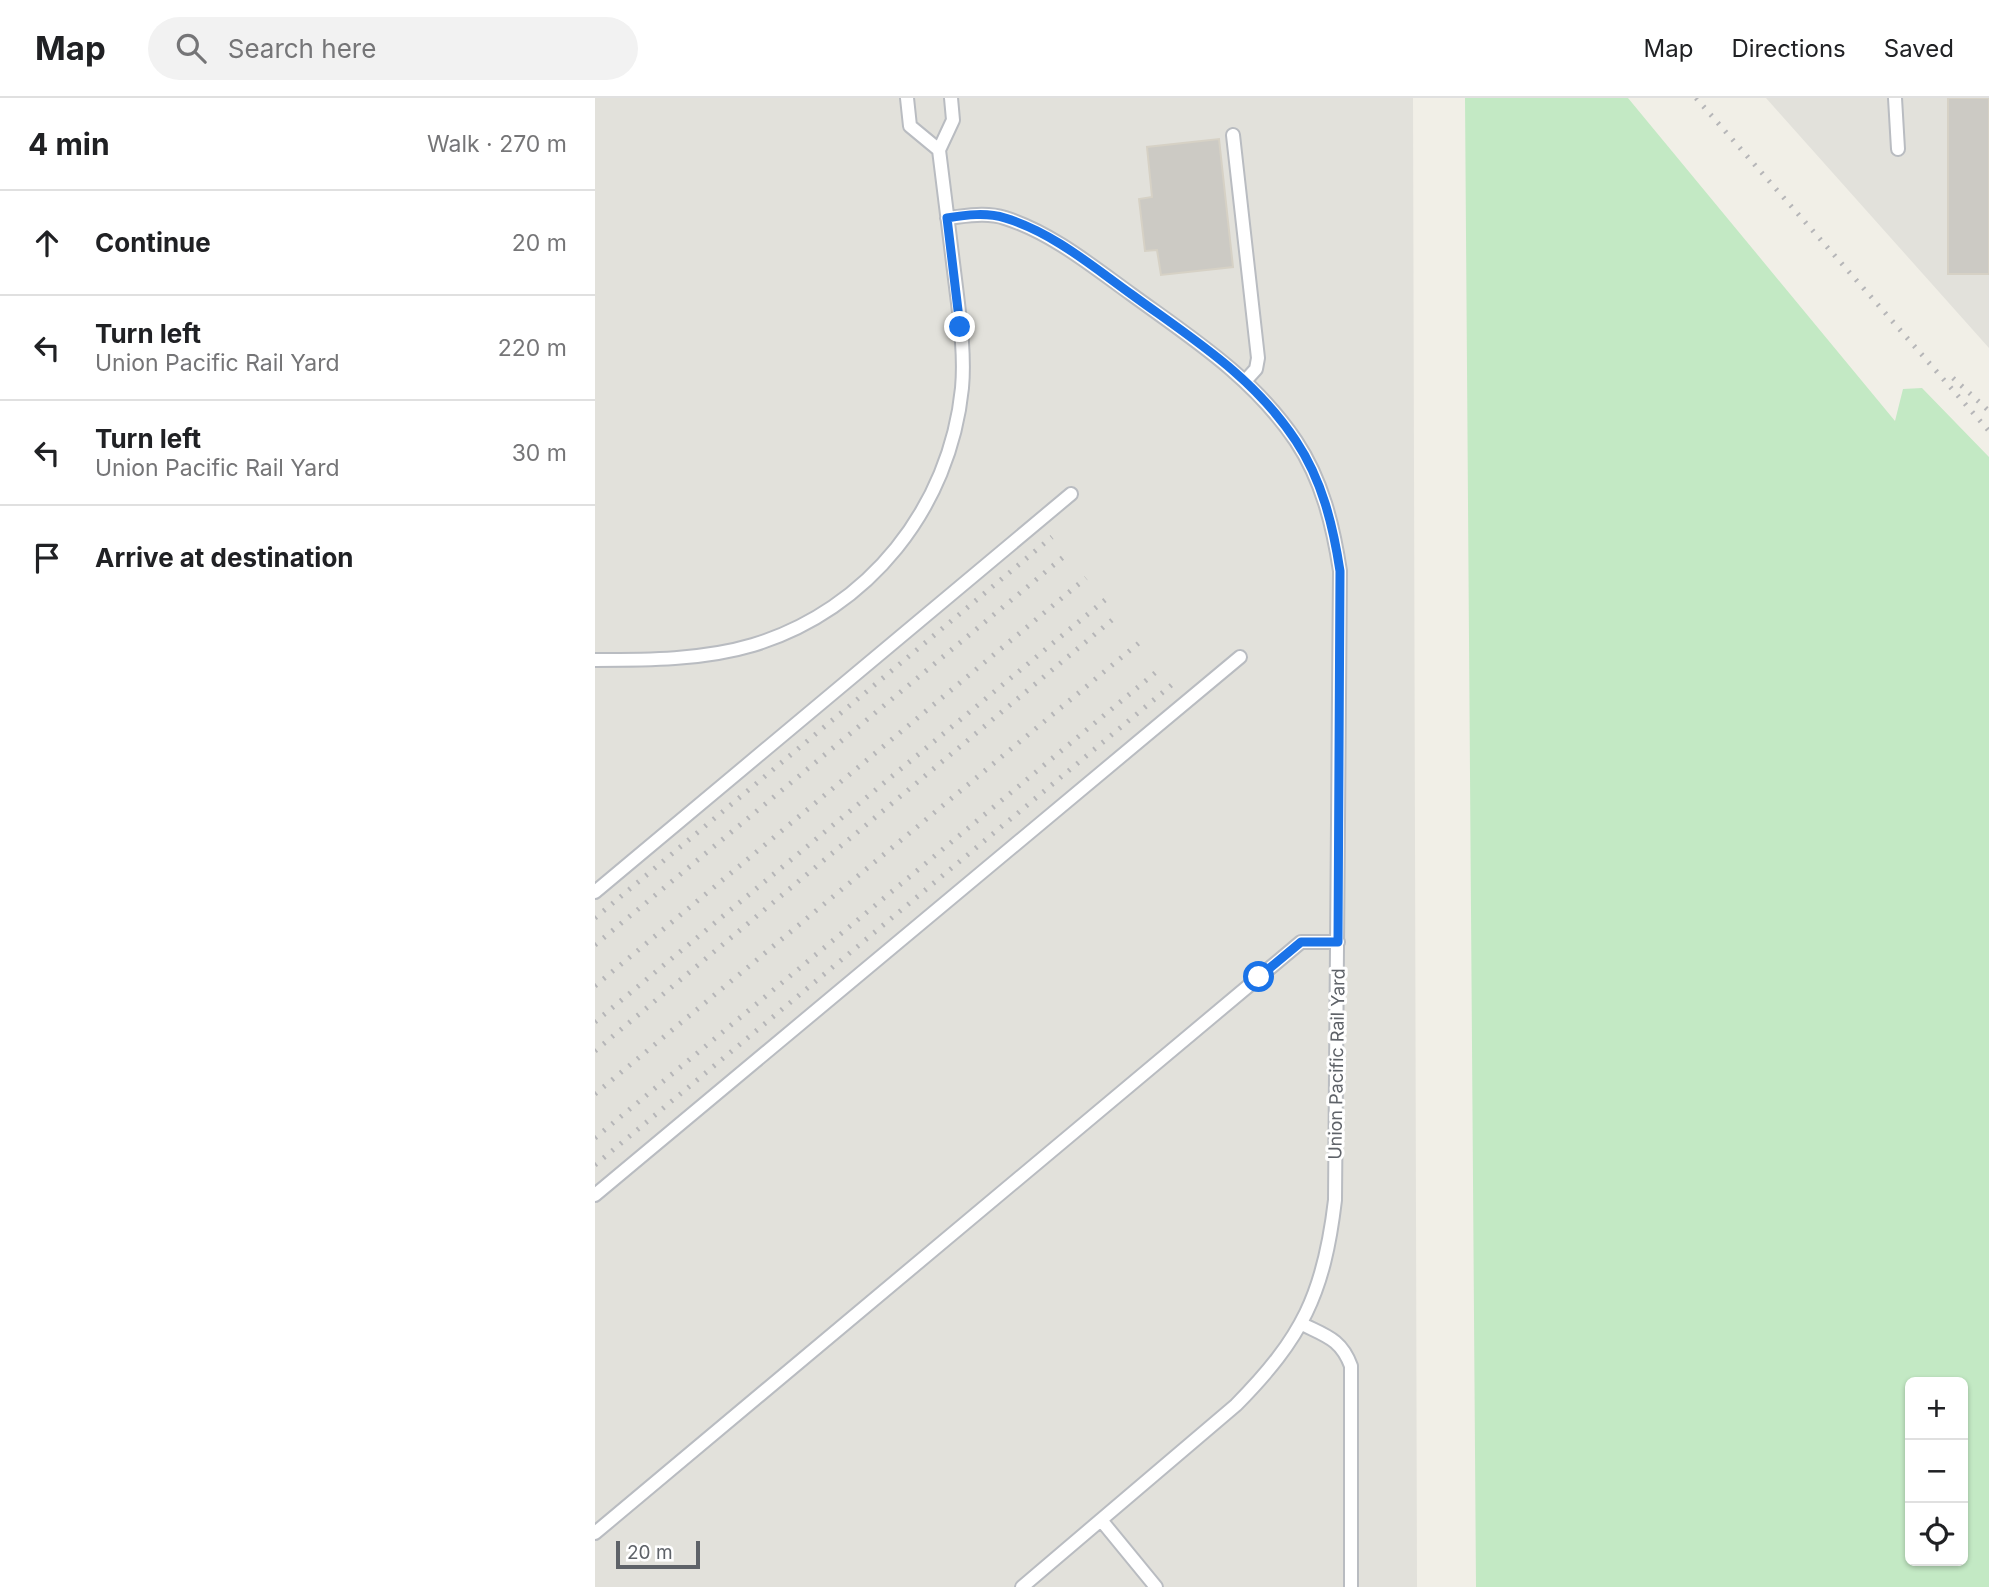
<!DOCTYPE html>
<html lang="en">
<head>
<meta charset="utf-8">
<style>
  :root { --surface:#fff; --page:#f2f2f2; --text:#202124; --muted:#757577; --line:#e0e0e0 }
  body { margin:0; font-family:Inter,sans-serif; background:var(--page); color:var(--text) }
  .controls { position:absolute; right:21px; bottom:21px; display:grid; overflow:hidden; border-radius:10px; box-shadow:0 2px 5px #0004 }
  .controls button { width:63px; height:63px; display:grid; place-items:center; padding:0; border:0; border-bottom:2px solid var(--line); background:var(--surface); color:var(--text); font:35px sans-serif }
  .scale { position:absolute; left:21px; bottom:18px; width:84px; box-sizing:border-box; padding-left:7px; border:4px solid #5e6268; border-top:0; font-size:19px; line-height:24px; white-space:nowrap; color:#5e6268; -webkit-text-stroke:5px #fff; paint-order:stroke }
  .stop { position:absolute; width:21px; height:21px; margin:-16px; border:5px solid #1a73e8; border-radius:50%; background:#fff }
  .stop.end { background:#1a73e8; border-color:#fff; box-shadow:0 2px 7px #0008 }
  .list { margin:0; padding:0; list-style:none }
  h2 { display:flex; justify-content:space-between; align-items:center; height:91px; margin:0; padding:0 28px; font-size:30px }
  h2 small { font-size:23px; font-weight:400; color:var(--muted) }
  .list li { display:grid; grid-template-columns:46px 1fr auto; gap:21px; align-items:center; box-sizing:border-box; height:105px; padding:0 28px; border-top:2px solid var(--line) }
  .list b { display:block; font-size:26px; white-space:nowrap }
  .list p { margin:0; font-size:23px; white-space:nowrap; color:var(--muted) }
  .list em { font-size:23px; font-style:normal; color:var(--muted) }
  .icon { flex:none; width:38px; height:38px; fill:none; stroke:currentColor; stroke-width:2; stroke-linecap:round; stroke-linejoin:round }
  .map { position:relative; flex:none; width:1394px; height:1489px; overflow:hidden }
  header { display:flex; align-items:center; gap:42px; box-sizing:border-box; height:98px; padding:0 35px; background:var(--surface); border-bottom:2px solid var(--line) }
  header strong { font-size:33px }
  nav { display:flex; gap:38px; margin-inline-start:auto; font-size:24px }
  .search { width:490px; height:63px; background:var(--page); display:flex; align-items:center; gap:18px; box-sizing:border-box; padding:0 24px; border-radius:38px; color:var(--muted); font-size:26px }
  main { display:flex }
  aside { flex:1; background:var(--surface) }
  .map>svg:first-child { display:block }
  .industrial { fill:#e2e1db }
  .green { fill:#c3e9c4; fill-rule:evenodd }
  .building { fill:#cccac4; stroke:#d6d1c5; stroke-width:2 }
  .lines { fill:none; stroke-linecap:round; stroke-linejoin:round }
  .service-casing { stroke:#b9bcc1; stroke-width:16 }
  .service { stroke:#fff; stroke-width:12 }
  .rail { stroke:#b6b6b8; stroke-width:5; stroke-dasharray:2 9; stroke-linecap:butt }
  .route { stroke:#1a73e8; stroke-width:9 }
  .labels { text-anchor:middle; stroke-width:6; stroke-linejoin:round; paint-order:stroke }
  .street-label { font-size:18px; fill:#5e6268; stroke:#fff }
</style>
</head>
<body>
<header>
<strong>Map</strong>
<div class="search"><svg class="icon" aria-label="search" viewBox="0 0 24 24"><circle cx="10" cy="10" r="6"/><path d="M15 15l6 6"/></svg>Search here</div>
<nav><a>Map</a><a>Directions</a><a>Saved</a></nav>
</header>
<main>
<aside>
<h2>4 min<small>Walk · 270 m</small></h2>
<ul class="list">
<li><svg class="icon" aria-label="ahead" viewBox="0 0 24 24"><path d="M12 20V5M6 11l6-6 6 6"/></svg><div><b>Continue</b></div><em>20 m</em></li>
<li><svg class="icon" aria-label="left" viewBox="0 0 24 24"><path d="M17 20v-9H6M10 6l-5 5 5 5"/></svg><div><b>Turn left</b><p>Union Pacific Rail Yard</p></div><em>220 m</em></li>
<li><svg class="icon" aria-label="left" viewBox="0 0 24 24"><path d="M17 20v-9H6M10 6l-5 5 5 5"/></svg><div><b>Turn left</b><p>Union Pacific Rail Yard</p></div><em>30 m</em></li>
<li><svg class="icon" aria-label="arrive" viewBox="0 0 24 24"><path d="M6 21V4h12l-3 4 3 4H6"/></svg><div><b>Arrive at destination</b></div></li>
</ul>
</aside>
<div class="map">
<svg width="1394" height="1489" viewBox="0 0 1394 1489">
  <rect width="100%" height="100%" fill="#f1efe7"/>
  <path class="industrial" d="M0,0h818l4,1489h-822z
    M1171,0h223v250z"/>
  <path class="green" d="M870,0h163l267,323 8,-32 19,-1 67,69v1130h-513zM1368,1284v179h-53v-179z"/>
  <path class="building" d="M1353,0h41v176h-41z
    M624,41l14,128 -72,8 -4,-25 -12,1 -6,-52 13,-2 -5,-50z"/>
  <g class="lines">
    <defs>
      <path id="service" d="M1300,0l3,51
        M638,37l25,223 -2,11 -10,11
        M344,52l14,-30 -2,-22
        M352,120c20,-2 39,-6 58,0 47,15 87,48 126,76 62,45 122,83 165,147 26,39 37,84 44,130l-5,629c-11,94 -33,138 -99,205l-214,182
        M0,562c52,0 108,0 158,-15 116,-35 197,-138 209,-257 3,-33 -2,-68 -6,-101 -6,-46 -11,-91 -17,-137l-29,-24 -3,-28
        M0,794l476,-398
        M0,1097l645,-538
        M707,1226c24,12 39,15 49,42v221
        M506,1422l55,67
        M0,1435l706,-591h37"/>
    </defs>
    <use href="#service" class="service-casing"/>
    <use href="#service" class="service"/>
    <path class="rail" d="M1101,0l293,333
      M1358,280l36,33
      M0,820l457,-381
      M0,847l472,-391
      M0,888l491,-408
      M0,924l510,-422
      M0,953l523,-436
      M0,996l545,-452
      M0,1040l566,-470
      M0,1067l579,-482"/>
  </g>
  <g class="lines">
    <path class="route" d="M365,229l-13,-109c19,-3 39,-6 58,0 47,14 87,48 126,76 63,46 122,82 165,147 26,39 37,84 44,130l-2,371h-37l-42,35"/>
  </g>
  <g class="labels">
    <g class="street-label">
      <text transform="translate(742 966) rotate(-89)" y="6">Union Pacific Rail Yard</text>
    </g>
  </g>
</svg>
<div class="controls">
<button>+</button>
<button>−</button>
<button><svg class="icon" aria-label="locate" viewBox="0 0 24 24"><circle cx="12" cy="12" r="6"/><path d="M12 2v4M12 18v4M2 12h4M18 12h4"/></svg></button>
</div>
<div class="scale">20 m</div>
<div class="stop" style="left:664px;top:879px"></div>
<div class="stop end" style="left:365px;top:229px"></div>
</div>
</main>
</body>
</html>
